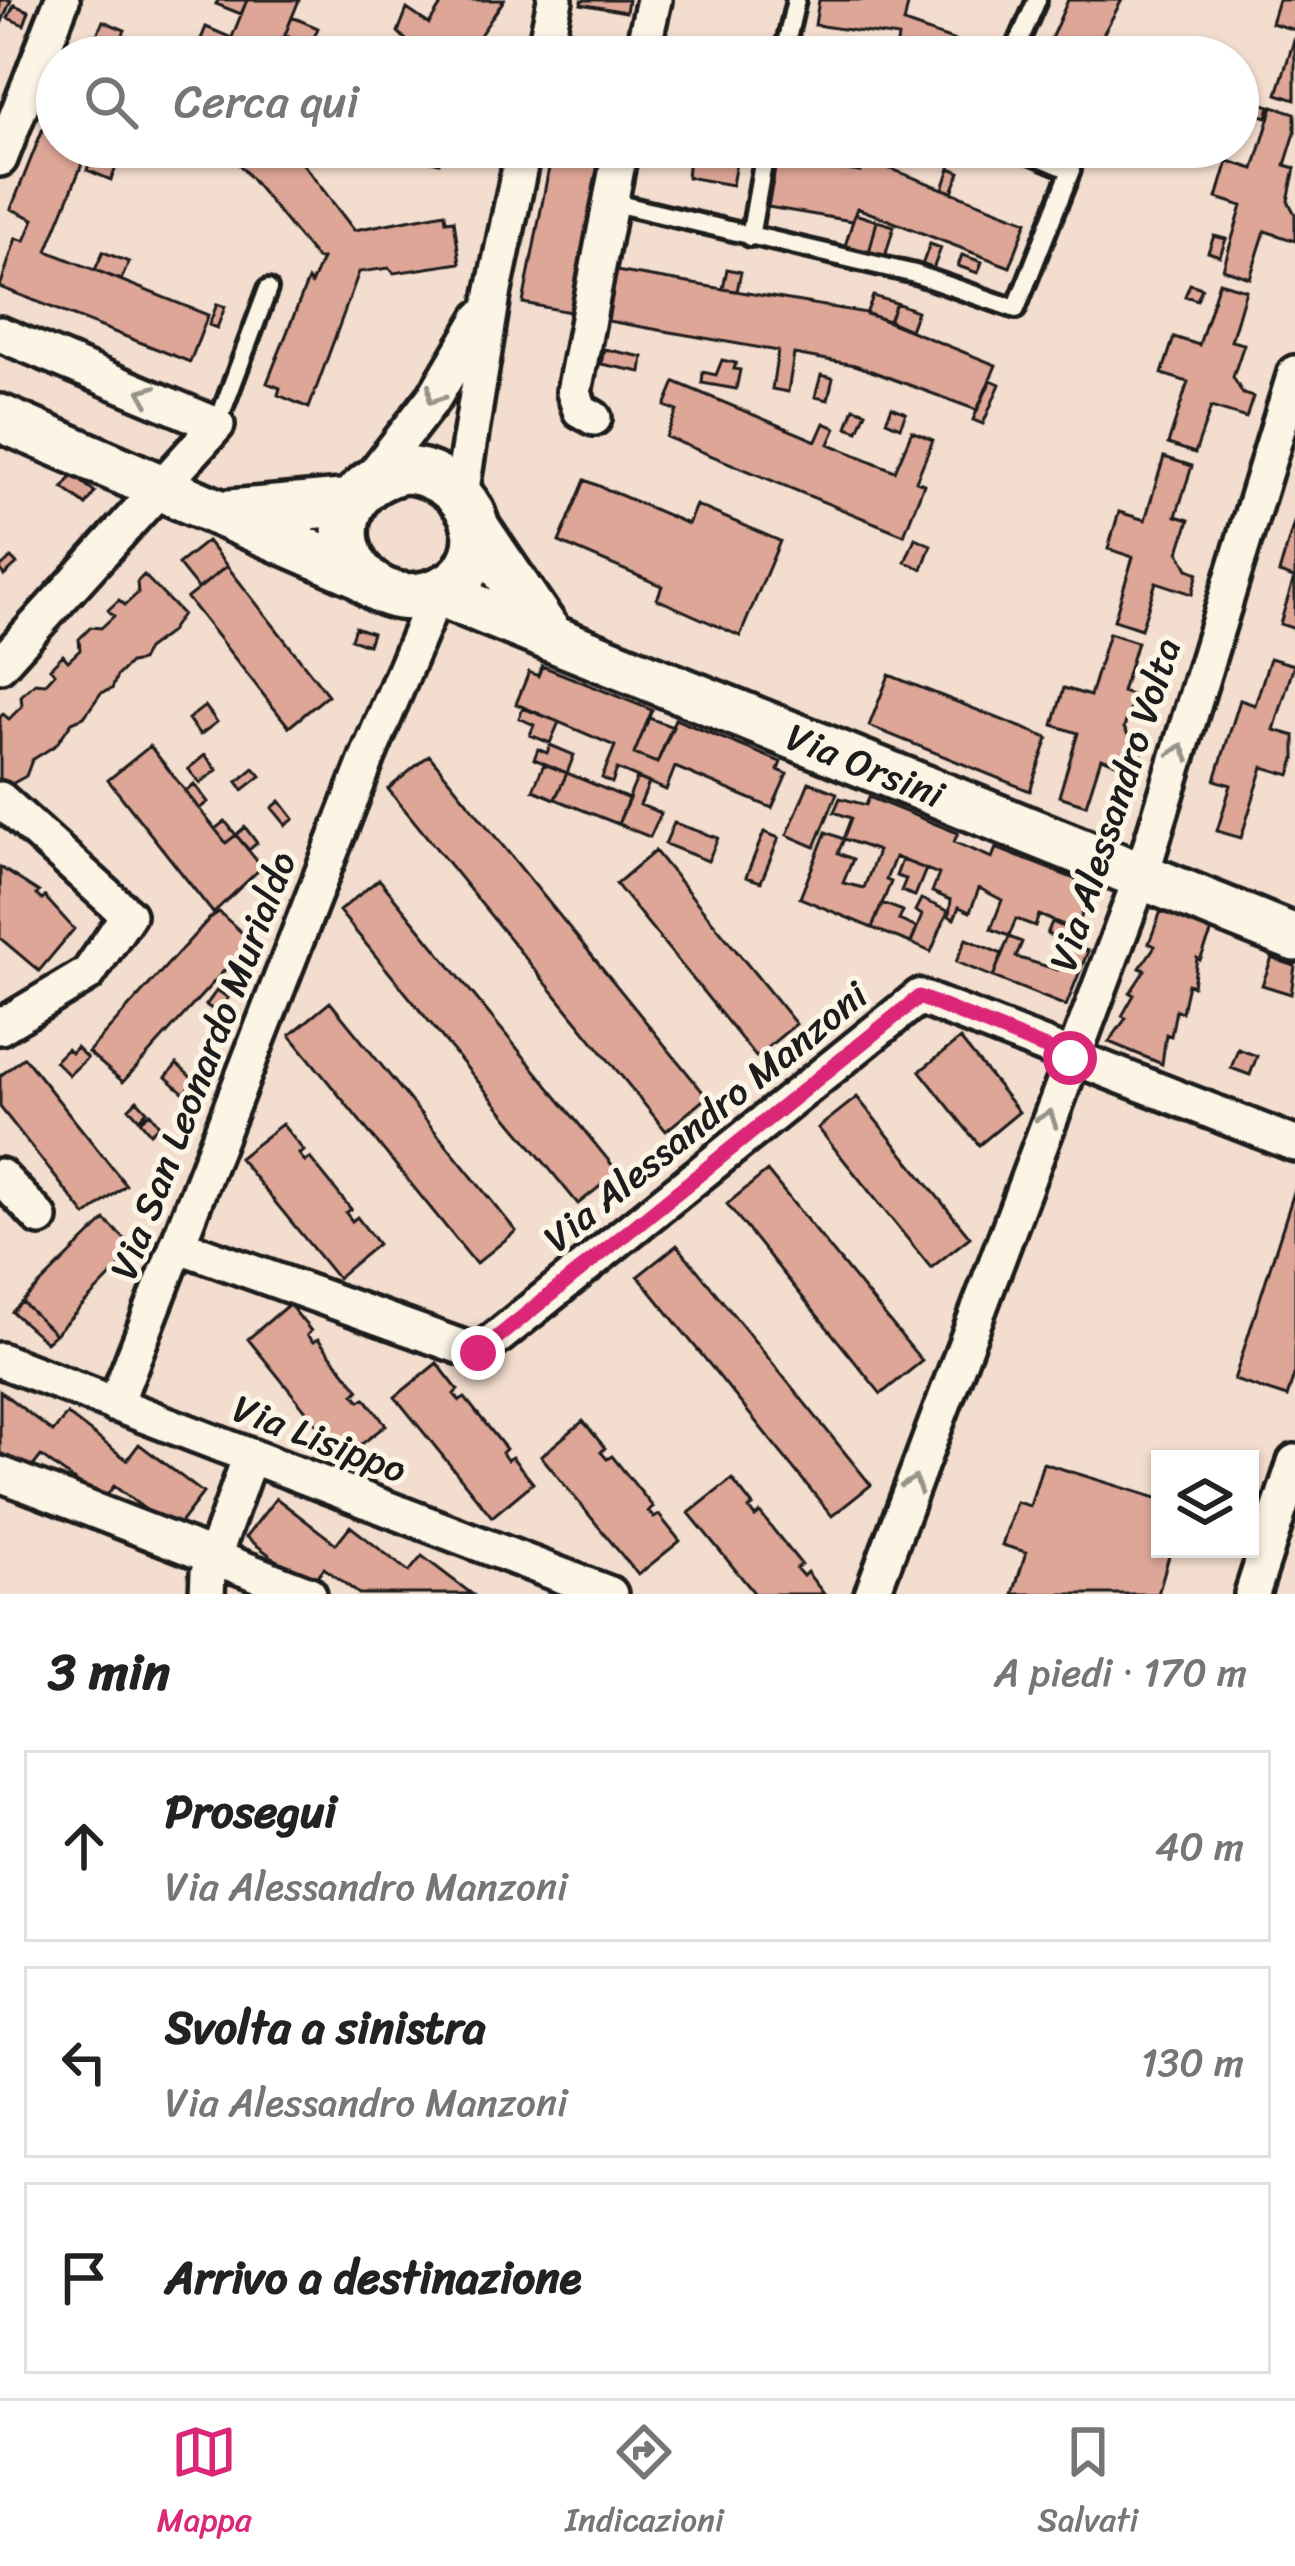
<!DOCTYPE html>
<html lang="it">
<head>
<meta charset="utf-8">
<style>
  :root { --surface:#fff; --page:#f6f6f6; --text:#222; --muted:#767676; --line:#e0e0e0; --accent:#db2777 }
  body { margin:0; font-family:Sriracha,sans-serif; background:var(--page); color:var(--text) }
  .controls { position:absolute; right:36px; bottom:36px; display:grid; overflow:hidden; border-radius:0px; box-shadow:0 3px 9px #0004 }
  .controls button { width:108px; height:108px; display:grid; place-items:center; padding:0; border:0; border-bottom:3px solid var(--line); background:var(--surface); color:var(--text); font:60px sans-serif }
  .stop { position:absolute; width:36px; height:36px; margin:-27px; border:9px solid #db2777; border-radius:50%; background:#fff }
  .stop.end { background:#db2777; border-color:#fff; box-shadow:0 3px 12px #0008 }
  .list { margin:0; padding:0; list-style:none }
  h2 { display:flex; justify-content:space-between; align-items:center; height:156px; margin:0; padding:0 48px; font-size:51px }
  h2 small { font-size:39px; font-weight:400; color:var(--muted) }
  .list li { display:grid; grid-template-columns:78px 1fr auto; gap:36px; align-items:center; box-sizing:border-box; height:192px; margin:0 24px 24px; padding:0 24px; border:3px solid var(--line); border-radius:0px }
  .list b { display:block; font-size:45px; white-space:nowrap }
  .list p { margin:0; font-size:39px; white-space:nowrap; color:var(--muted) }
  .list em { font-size:39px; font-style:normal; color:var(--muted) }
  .icon { flex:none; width:66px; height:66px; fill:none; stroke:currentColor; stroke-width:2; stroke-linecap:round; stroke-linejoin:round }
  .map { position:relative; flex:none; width:1295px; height:1594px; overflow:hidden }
  .search { position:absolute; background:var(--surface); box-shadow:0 3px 9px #0004; left:36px; right:36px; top:36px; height:132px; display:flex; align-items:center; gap:30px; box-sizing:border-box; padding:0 42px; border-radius:66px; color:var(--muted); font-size:45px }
  .sheet { height:804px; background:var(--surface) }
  nav { display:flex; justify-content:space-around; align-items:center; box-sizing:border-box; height:168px; border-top:3px solid var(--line); background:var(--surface); font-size:33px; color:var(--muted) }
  nav a { display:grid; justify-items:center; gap:6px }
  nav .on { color:var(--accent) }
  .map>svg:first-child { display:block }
  .building { fill:#dea697; stroke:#1c1c1c; stroke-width:3; fill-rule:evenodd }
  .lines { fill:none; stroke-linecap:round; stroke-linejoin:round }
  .service-casing { stroke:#1c1c1c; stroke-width:26 }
  .minor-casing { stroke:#1c1c1c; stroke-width:42 }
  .secondary-casing { stroke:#1c1c1c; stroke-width:54 }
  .service { stroke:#fcf5e5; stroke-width:16 }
  .minor { stroke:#fcf5e5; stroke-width:33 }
  .secondary { stroke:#fcf5e5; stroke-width:45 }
  .oneway { stroke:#97938b }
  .route { stroke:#db2777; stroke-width:15 }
  .labels { text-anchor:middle; stroke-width:10; stroke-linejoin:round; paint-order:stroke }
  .street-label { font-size:39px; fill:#1c1c1c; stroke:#fcf5e5 }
</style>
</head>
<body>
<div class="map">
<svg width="1295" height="1594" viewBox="0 0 1295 1594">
  <rect width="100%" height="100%" fill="#f3ddce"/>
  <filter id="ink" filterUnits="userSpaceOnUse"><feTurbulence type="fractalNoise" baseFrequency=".00833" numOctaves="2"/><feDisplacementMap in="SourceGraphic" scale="24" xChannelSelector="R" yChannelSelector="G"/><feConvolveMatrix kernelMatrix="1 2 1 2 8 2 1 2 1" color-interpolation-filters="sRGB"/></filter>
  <g filter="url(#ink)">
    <path class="building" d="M0,0h11l-11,27z
      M218,0h29l-6,14 -25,-10z
      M247,0h52l-23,57h-52z
      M444,0h60l-39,57h-54l2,-10 -15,-15 9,-23 22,15z
      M582,0h46l-2,12 -45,-8z
      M819,0h90l-5,23 86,30 -2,4h-93l3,-20 -83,-12z
      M1068,0h54l-28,51 -5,-2 -3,8h-43z
      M1278,0h17v30l-24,-7z
      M14,5l15,6 -5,14 -16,-7z
      M292,17l26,11 -8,18 -25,-11z
      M103,21l22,9 -7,16 -22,-9z
      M206,27l26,11 -8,19 -28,-6z
      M1295,37v63l-18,-6z
      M713,44l44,8 -1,5h-46z
      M574,48l46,9h-50z
      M57,93v54h32l-42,104 161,64 -18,47 -190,-75 16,-49 9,3 9,-22 -23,-10z
      M1245,98l25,8 -3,11 -26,-8z
      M1273,106l22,7v20l-10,32 10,3 -7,33 7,13v27l-30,-10 -15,47 -27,-9 19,-63 -25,-8 11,-37 26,8z
      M1241,116l13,5 -4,12 -12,-5z
      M99,147h25l-13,33 -24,-10 8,-21z
      M235,147h55l64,83 91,-17 1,8 8,-1 6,43 -66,10 -5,-5 -30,4 -50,136 -31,-13 2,-7 -13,-5 41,-103 3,4 11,-25h-5l-79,-96 3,-3z
      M391,147h51l-3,16 -49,-12z
      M553,147h49l-32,165 -47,-9z
      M690,147h49l-7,38 -45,-8z
      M1078,147h18l-5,14 -17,-6z
      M777,159l83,13 5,-13 162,62 -17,46 -153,-59 -5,13 -84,-14z
      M950,168l10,4 -8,20 -9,-3z
      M855,214l22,7 -8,32 -25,-4z
      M877,221l17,5 -9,31 -16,-4z
      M1214,236l12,3 -6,17 -12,-4z
      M930,244l11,4 -8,21 -11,-4z
      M103,252l26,10 -8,18 -26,-10z
      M962,255l20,7 -4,11 -20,-7z
      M727,269l14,3 -4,19 -14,-2z
      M616,271l250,42 130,52 -19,45 -122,-45 -61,-11 -6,38 -16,-3 6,-38 -170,-30z
      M1219,282l27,8 -15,51 13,3 -11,33 10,17 10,3 -7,21 -35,-11 -16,46 -27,-9 20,-62 -26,-8 12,-37 25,8z
      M1190,284l12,4 -5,12 -12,-4z
      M873,296l23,7 -7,18 -23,-7z
      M896,303l21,8 -7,19 -21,-9z
      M217,304l8,3 -8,21 -8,-3z
      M604,349l39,8 -2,15 -40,-8z
      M722,360l14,3 -2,6 6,1 -4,19 -34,-6 1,-11 13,3z
      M821,375l12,3 -5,22 -13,-3z
      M991,380l9,4 -17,40 -10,-4z
      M675,382l141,59 8,-18 12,5 -7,16 66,27 17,-40 21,9 -17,41 8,3 -20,51 -238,-98 11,-26 -12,-5z
      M892,407l14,6 -6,14 -14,-6z
      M854,408l12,4 -8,19 -11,-4z
      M1164,457l28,9 -16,50 13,4 -10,32 9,17 10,4 -6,21 -36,-12 -15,47 -27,-9 19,-63 -25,-8 11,-37 26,8z
      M73,475l22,17 -9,13 -23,-17z
      M585,480l103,44 8,-19 84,36 -40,95 -83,-37 5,-13 -103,-44z
      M1295,519v110l-15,-5 14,-46 -15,-5z
      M915,538l16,7 -9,24 -17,-7z
      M207,541l20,25 -29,23 -20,-25z
      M11,558l6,6 -13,12 -4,-8z
      M227,566l101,129 -39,32 -102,-129z
      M144,575l38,39 -13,19 -22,16 -6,12 -11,2 -13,13 -5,13 -11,4 -17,24 -12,5 -16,23 -24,15 -6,16 -18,10 -8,-8v-61l3,-3 6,5 13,-13 -1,-10 14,-13 10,1 10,-11 -5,-5 13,-13 5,6 12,-11 -1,-11 12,-12 10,1 13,-12 -6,-6 11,-10 6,5 13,-12 -1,-11z
      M355,627l17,6 -4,12 -17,-6z
      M1109,633l28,9 -15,50 12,4 -10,32 10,17 10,4 -7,21 -36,-12 -15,47 -27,-9 19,-63 -25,-8 11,-37 26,8z
      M1270,658l24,7 -20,65 21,6v23l-5,16 -27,-8 -22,71 -24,-7 14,-46 -16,-5 25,-80 15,5z
      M542,666l110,44 -18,44 23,9 18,-44 106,43 -3,8 9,4 -15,34 -97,-41 -9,23 -49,-21 -5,14 -10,-5 13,-32 -99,-42 13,-32 9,4z
      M889,675l159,63 -18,53 -161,-65z
      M205,706l12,16 -17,13 -12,-16z
      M523,708l36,14 -9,21 -20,-8 4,-10 -15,-7z
      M649,718l24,9 -16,36 -23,-9z
      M550,745l24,10 -7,18 -33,-14 4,-10 9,4z
      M150,746l76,97 10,-8 26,32 -49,46 -105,-133z
      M205,755l12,15 -17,13 -12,-14z
      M429,755l278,342 -41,34 -278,-342z
      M544,764l23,9 -12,26 -22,-9z
      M254,768l7,8 -18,14 -6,-8z
      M567,773l62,26 -11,25 -63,-25z
      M637,778l12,5 -9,22 21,8 -11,24 -32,-13z
      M809,782l28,11 -22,54 -28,-12z
      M194,784l14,18 -9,7 -14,-17z
      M869,797l89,36 -4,9 38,16 4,-10 89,35 -3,7 8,4 -14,36 -37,-15 -4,11 -19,-7 -7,17 -18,-7 11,-29 -23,-12 -9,24 -11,-5 -5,12 -5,-3 2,-16 -19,-8 7,-18 -44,-17 -9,23 5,2 -19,46 -72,-30 26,-66 17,7 8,-21 -17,-6 6,-14 26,7zM844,839l34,12 -14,37 -21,-5 10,-24 -15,-6z
      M280,801l14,18 -8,6 -14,-17z
      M225,821l11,14 -10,8 -11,-14z
      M674,823l44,15 -10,23 -43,-17z
      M245,827l12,16 -8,7 -13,-15z
      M764,832l15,6 -18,44 -15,-5z
      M655,851l141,173 -40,33 -140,-173z
      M902,860l24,9 -11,27 -14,-5 5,-12 -10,-3z
      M0,867l39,25 -3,3 6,5 3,-3 29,32 -35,42 -39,-33z
      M379,879l239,293 -40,32 -239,-293z
      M921,899l27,12 -17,41 -20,-9 11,-28 -7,-4z
      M882,903l21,8 -4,9 18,8 -6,15 -39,-15z
      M1161,911l51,20 -12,29 -3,-2 -4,28 -5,-2 -6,28 -6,-2 -5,26 -5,-2 -4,30 -53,-22 17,-24 -4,-2 12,-21 -4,-2 15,-23 -5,-2 15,-22 -6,-3z
      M219,912l32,29 -128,141 -35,-30 122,-134z
      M1052,922l22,10 -4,12 -23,-10z
      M1009,937l13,5 -6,15 42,13 12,-26 18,7 -22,55 -73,-29z
      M966,939l36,15 -9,23 -37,-15z
      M1272,958l23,8 -4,28 -29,-9z
      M217,990l11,8 -10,15 -12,-8z
      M330,1002l186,229 -40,33 -186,-229z
      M960,1039l59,73 -40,33 -59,-74z
      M76,1047l11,11 -18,17 -14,-14 12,-12 4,4z
      M1238,1049l19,7 -7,19 -19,-7z
      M24,1057l102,128 -40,31 -86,-109v-31z
      M177,1064l18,17 -11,12 -18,-16z
      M857,1097l113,140 -39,31 -113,-140z
      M137,1100l10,11 -8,8 -10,-11z
      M150,1113l9,12 -9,8 -10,-12z
      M282,1124l22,27 -5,3 6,8 5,-4 41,51 -5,4 6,8 5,-4 21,27 -41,34 -98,-120z
      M767,1171l155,190 -41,33 -154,-190z
      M1295,1189v183l-8,25 -53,-17z
      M105,1220l31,30 -81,84 -33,-32z
      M677,1245l194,240 -39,31 -194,-240z
      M22,1302l33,32 -9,8 -34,-30z
      M289,1304l22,27 -4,4 6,7 5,-3 41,51 -5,4 6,7 5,-3 21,27 -42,33 -96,-119z
      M437,1363l21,27 -4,4 6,7 5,-3 41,51 -4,4 5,7 5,-3 21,26 -41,34 -97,-120z
      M0,1391l53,41 14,-18 60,46 12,-16 64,49 -29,38 -60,-45 -12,15 -61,-45 -13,17 -28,-21z
      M583,1421l22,27 -4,4 6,7 5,-3 41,51 -5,4 6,7 5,-3 21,26 -42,34 -97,-119z
      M1043,1463l117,36 -3,44 3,6h11l-13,45h-145l13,-42 -24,-7 14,-43 14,4z
      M732,1479l21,27 -4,3 6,8 5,-4 41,51 -5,4 7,8 4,-4 17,22h-69l-66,-81z
      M276,1498l60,46 14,-18 59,46 13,-16 50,38h-113l-35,-26 -14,18 -64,-49z"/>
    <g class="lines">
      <defs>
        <path id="service" d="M783,57l13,-57
          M1012,57l25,-57
          M610,202l305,72 101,35 55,-139 -55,-23
          M750,237l16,-90
          M217,425l51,-136"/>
        <path id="minor" d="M543,57l12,-57
          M641,57l13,-57
          M0,159l62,-159
          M0,334l217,91 -217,240
          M594,418l-14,-8 -6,-18 47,-245
          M368,482l67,-86 46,-78
          M461,495l32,-200 31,-148
          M0,799l128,116 -40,59 -88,53
          M0,1176l40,42
          M177,1245l301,108 441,-356 376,147
          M0,1360l610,234
          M115,1405l253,-649 69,-164
          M0,1474l309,120
          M207,1594l1,-21 42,-117
          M872,1594l269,-717 154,-504
          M1252,1594l43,-132"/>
        <g id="secondary">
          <path d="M0,418l362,157"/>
          <path d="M404,470c49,1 95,55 61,102 -9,12 -25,20 -39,23 -85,17 -119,-106 -22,-125z"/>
          <path d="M230,513l123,-11"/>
          <path d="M475,526l76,112"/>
          <path id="s1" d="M437,592l858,346"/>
        </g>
      </defs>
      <use href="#service" class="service-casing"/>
      <use href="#minor" class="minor-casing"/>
      <use href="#secondary" class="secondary-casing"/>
      <use href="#service" class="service"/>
      <use href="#minor" class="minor"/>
      <use href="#secondary" class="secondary"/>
    </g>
    <defs><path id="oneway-chevron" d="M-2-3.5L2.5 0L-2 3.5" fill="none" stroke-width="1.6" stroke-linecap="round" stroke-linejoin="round" transform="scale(3)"/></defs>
    <g class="oneway">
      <use href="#oneway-chevron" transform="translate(146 394) rotate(-157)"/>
      <use href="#oneway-chevron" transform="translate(434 396) rotate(124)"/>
      <use href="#oneway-chevron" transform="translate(1180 752) rotate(-73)"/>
      <use href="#oneway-chevron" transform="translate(1048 1118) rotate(-70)"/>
      <use href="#oneway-chevron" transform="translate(913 1484) rotate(-70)"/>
    </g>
  </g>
  <g class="lines" filter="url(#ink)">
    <path class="route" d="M478,1353l441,-356 151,61"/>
  </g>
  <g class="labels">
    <g class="street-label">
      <text dy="14" stroke="none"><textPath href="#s1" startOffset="462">Via Orsini</textPath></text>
      <text transform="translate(1114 804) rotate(-72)" y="14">Via Alessandro Volta</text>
      <text transform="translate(202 1065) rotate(-69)" y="14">Via San Leonardo Murialdo</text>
      <text transform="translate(705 1116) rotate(-39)" y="14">Via Alessandro Manzoni</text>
      <text transform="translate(320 1438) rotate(21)" y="14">Via Lisippo</text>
    </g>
  </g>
</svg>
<div class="controls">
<button><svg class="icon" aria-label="layers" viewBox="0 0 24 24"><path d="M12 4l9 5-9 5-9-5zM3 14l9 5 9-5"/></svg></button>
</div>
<div class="stop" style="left:1070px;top:1058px"></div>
<div class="stop end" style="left:478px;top:1353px"></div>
<div class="search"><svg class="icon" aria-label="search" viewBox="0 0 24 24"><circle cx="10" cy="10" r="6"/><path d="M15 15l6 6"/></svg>Cerca qui</div>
</div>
<section class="sheet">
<h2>3 min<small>A piedi · 170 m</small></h2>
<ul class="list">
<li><svg class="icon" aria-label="ahead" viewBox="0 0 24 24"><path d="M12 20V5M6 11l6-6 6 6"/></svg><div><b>Prosegui</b><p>Via Alessandro Manzoni</p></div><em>40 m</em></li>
<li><svg class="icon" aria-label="left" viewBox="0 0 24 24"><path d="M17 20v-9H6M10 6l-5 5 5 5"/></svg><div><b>Svolta a sinistra</b><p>Via Alessandro Manzoni</p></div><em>130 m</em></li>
<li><svg class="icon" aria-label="arrive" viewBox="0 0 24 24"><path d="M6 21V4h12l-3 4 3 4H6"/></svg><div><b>Arrivo a destinazione</b></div></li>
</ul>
</section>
<nav>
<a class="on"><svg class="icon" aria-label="map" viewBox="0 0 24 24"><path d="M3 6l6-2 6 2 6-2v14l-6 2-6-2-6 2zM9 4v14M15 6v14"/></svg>Mappa</a>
<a><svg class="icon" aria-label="directions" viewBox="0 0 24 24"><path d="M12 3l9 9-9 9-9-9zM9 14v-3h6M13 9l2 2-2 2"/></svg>Indicazioni</a>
<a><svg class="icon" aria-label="saved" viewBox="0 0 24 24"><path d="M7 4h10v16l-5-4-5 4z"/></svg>Salvati</a>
</nav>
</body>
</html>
